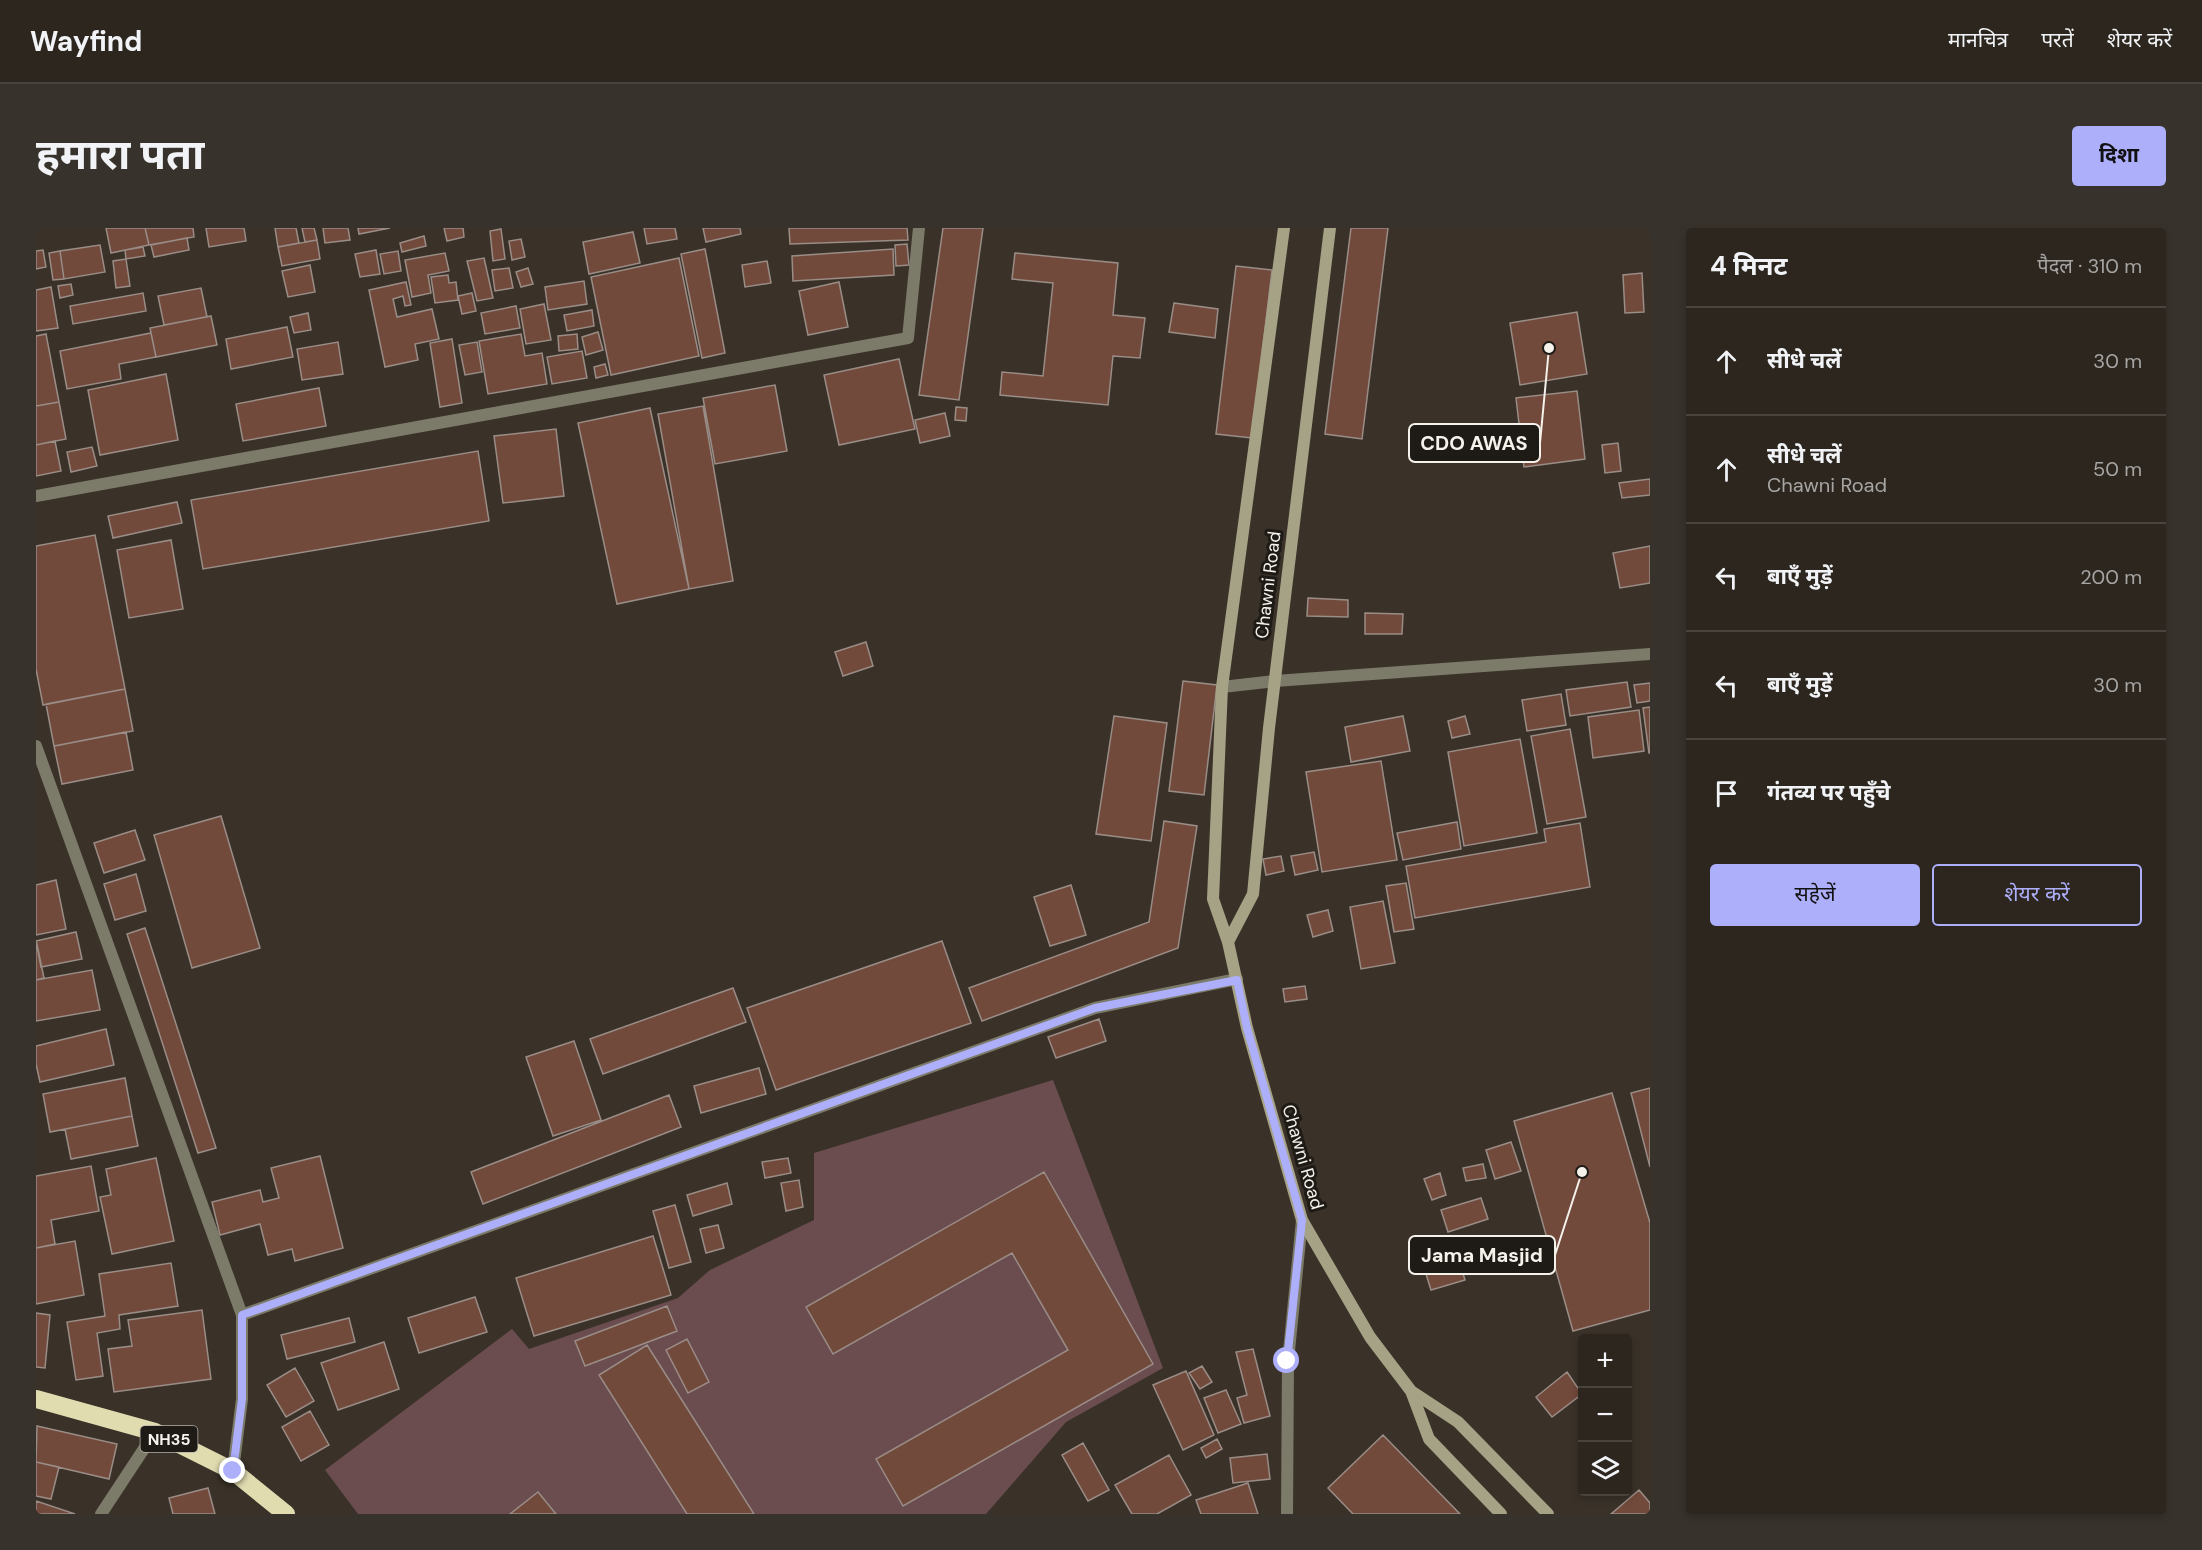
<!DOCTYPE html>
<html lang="hi">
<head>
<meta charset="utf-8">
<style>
  :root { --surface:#2c261f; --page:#38322c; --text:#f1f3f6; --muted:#a6a5a4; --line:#48433d; --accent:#adaffb }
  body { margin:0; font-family:"DM Sans","Noto Sans Devanagari",sans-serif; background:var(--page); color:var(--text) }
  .controls { position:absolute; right:18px; bottom:18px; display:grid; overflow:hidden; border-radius:6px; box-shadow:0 3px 9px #0003 }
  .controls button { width:54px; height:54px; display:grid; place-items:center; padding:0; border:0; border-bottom:2px solid var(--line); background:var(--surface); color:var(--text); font:30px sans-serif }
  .stop { position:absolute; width:18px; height:18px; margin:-14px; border:4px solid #adaffb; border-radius:50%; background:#fff }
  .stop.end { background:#adaffb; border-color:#fff; box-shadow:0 2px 6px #0008 }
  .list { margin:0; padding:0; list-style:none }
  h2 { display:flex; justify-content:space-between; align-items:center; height:78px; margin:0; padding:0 24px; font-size:26px }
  h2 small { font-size:20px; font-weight:400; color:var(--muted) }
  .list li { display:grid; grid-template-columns:39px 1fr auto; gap:18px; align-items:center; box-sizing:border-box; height:108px; padding:0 24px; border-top:2px solid var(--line) }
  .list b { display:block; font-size:22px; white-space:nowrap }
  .list p { margin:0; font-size:20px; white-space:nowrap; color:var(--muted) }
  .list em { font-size:20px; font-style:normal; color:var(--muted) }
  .actions { display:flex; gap:12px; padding:18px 24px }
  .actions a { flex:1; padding:14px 0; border:2px solid var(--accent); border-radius:6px; text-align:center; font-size:21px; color:var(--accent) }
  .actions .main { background:var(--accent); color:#111 }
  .icon { flex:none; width:33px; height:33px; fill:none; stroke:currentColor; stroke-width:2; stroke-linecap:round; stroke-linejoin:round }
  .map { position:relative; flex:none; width:1614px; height:1286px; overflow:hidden; border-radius:6px }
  header { display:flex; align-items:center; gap:36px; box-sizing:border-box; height:84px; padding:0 30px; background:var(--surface); border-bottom:2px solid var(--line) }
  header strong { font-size:28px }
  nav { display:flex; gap:33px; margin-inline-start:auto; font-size:21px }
  .intro { display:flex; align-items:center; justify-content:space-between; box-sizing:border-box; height:144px; padding:0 36px }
  h1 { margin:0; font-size:42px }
  .button { padding:15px 27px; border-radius:6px; background:var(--accent); color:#111; font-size:21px; font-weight:700 }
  main { display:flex; gap:36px; padding:0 36px }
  aside { flex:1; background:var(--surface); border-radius:6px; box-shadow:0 3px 9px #0003 }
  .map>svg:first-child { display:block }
  .green { fill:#6b4d50 }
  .building { fill:#714a3b; stroke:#9a8c86; stroke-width:1.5 }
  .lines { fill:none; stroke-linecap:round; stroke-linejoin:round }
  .street { stroke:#7c7a69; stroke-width:12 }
  .secondary { stroke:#a5a286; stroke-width:12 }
  .highway { stroke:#e1dcb0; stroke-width:18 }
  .route { stroke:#adaffb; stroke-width:8 }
  .labels { text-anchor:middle; stroke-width:6; stroke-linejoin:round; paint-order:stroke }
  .shield { fill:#1e1b16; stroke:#b4b1ab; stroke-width:1.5 }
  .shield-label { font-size:16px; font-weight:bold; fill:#f5f1eb }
  .street-label { font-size:18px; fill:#f5f1eb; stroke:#1e1b16 }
  .leader { fill:none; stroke:#f5f1eb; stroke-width:2 }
  .callout-dot { fill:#f5f1eb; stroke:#1e1b16; stroke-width:2 }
  .callout { fill:#1e1b16; stroke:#f5f1eb; stroke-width:2 }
  .callout-label { font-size:20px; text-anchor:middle; font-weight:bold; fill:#f5f1eb }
</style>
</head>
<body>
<header>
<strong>Wayfind</strong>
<nav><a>मानचित्र</a><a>परतें</a><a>शेयर करें</a></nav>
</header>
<div class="intro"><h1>हमारा पता</h1><a class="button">दिशा</a></div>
<main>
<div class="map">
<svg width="1614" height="1286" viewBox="0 0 1614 1286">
  <rect width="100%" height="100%" fill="#3a3229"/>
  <path class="green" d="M1017,852l110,288 -97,54 -80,92h-628l-33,-44 187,-141 17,20 149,-51 32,-28 104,-50v-67z"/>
  <path class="building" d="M70,0h39l4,17 -38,8z
    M109,0h48l1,9 -45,8z
    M170,0h38l2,13 -37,6z
    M239,0h21l3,15 -21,4z
    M266,0h12l3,12 -12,2z
    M287,0h25l2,12 -25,3z
    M322,0h32l-31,6z
    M408,0h19l1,9 -17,4z
    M608,0h31l2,11 -30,5z
    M667,0h37l1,6 -35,8z
    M753,0h118l1,12 -118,4z
    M907,0h40l-24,172 -40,-5z
    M1315,0h37l-26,211 -37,-5z
    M465,1l4,30 -12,2 -3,-30z
    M597,4l7,31 -51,11 -6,-32z
    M388,8l2,10 -24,6 -2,-9z
    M151,10l2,12 -35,7 -3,-12z
    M485,11l4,18 -13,3 -3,-19z
    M281,12l3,19 -38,7 -4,-19z
    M871,16l2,21 -13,1 -1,-21z
    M64,17l5,27 -41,7 -4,-28z
    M107,19l2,9 -19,3 -1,-9z
    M669,21l20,104 -23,5 -21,-104z
    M857,21l1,26 -101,6 -1,-25z
    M7,22l3,17 -10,2v-18z
    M340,22l4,24 -20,3 -5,-23z
    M24,23l4,28 -11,1 -4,-27z
    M362,23l3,20 -17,3 -4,-20z
    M409,25l4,18 -21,4 3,18 -19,4 -7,-37z
    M979,25l103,10 -5,52 32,3 -5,40 -27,-2 -5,49 -108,-10 2,-23 41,4 10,-93 -41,-4z
    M448,30l9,40 -16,3 -10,-40z
    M643,30l20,98 -88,19 -20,-98z
    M90,31l4,27 -14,2 -3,-27z
    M731,33l4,22 -26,4 -3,-22z
    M274,37l5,27 -27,5 -6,-26z
    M1200,38l36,4 -20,168 -36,-4z
    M473,40l4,20 -18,3 -3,-21z
    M492,40l5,16 -12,3 -5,-15z
    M1606,45l2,39 -19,1 -2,-38z
    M412,47l1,8 7,-1 2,18 -23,3 -4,-26z
    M548,53l3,23 -39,6 -3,-23z
    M370,54l5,23 -6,1 -2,-10 -10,3 4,18 35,-8 7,30 -24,5 3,16 -33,7 -16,-77z
    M803,54l9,45 -40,8 -9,-44z
    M35,56l2,11 -13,3 -2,-12z
    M15,59l7,41 -22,3v-41z
    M165,60l6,29 -43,8 -6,-29z
    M107,65l3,18 -73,13 -3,-18z
    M436,65l4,18 -14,3 -4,-18z
    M1138,75l44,6 -3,29 -46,-6z
    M508,76l7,36 -25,4 -6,-35z
    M480,78l4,22 -35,6 -4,-21z
    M556,82l2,16 -27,5 -3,-16z
    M1541,84l10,62 -67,11 -10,-62z
    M272,85l3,17 -17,3 -4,-16z
    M175,88l6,29 -61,12 -6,-29z
    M251,99l6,30 -62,12 -5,-30z
    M562,104l5,18 -17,5 -4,-18z
    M115,105l5,24 -37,7 2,15 -54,10 -7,-38z
    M10,106l13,68 -23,4v-70z
    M485,106l4,22 17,-3 5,31 -59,10 -9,-53z
    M541,106l1,15 -19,2 -1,-15z
    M416,111l10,64 -22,4 -10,-64z
    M302,114l5,32 -41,6 -5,-31z
    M441,114l5,30 -17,3 -6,-30z
    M546,123l5,27 -35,6 -5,-27z
    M863,131l16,70 -76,16 -15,-70z
    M569,136l3,11 -12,3 -2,-11z
    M130,146l12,66 -78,15 -12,-65z
    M739,157l12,66 -72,13 -12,-66z
    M283,160l7,38 -83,15 -7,-37z
    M1541,163l8,68 -61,8 -8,-69z
    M23,174l7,37 -30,6v-39z
    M667,178l30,175 -44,8 -31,-175z
    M920,179l11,1 -1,13 -11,-1z
    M614,180l39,181 -72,15 -39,-181z
    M909,185l5,23 -30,7 -5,-23z
    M520,201l8,67 -61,7 -9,-67z
    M19,213l6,30 -25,5v-31z
    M1582,215l3,28 -16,2 -3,-28z
    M56,219l5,19 -26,6 -4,-20z
    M442,223l11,70 -286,48 -12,-69z
    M1614,251v16l-28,3 -3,-15z
    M141,274l5,21 -69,15 -5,-22z
    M59,307l30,154 -82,16 -7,-36v-123z
    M135,312l12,69 -54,9 -12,-68z
    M1614,318v37l-30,5 -7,-35z
    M1272,370l40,2v17l-41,-1z
    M1329,385l38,1 -1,20h-37z
    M830,414l7,24 -30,10 -8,-24z
    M1147,453l34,4 -13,110 -35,-4z
    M1591,454l4,25 -61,9 -4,-26z
    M1614,455v18l-13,2 -3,-18z
    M89,461l8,42 -79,15 -8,-42z
    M1525,466l5,31 -39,6 -5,-31z
    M1614,479v46h-1l-6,-45z
    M1603,482l5,41 -51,7 -5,-41z
    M1078,488l53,7 -16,118 -55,-7z
    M1367,488l7,35 -59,11 -6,-35z
    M1429,488l5,18 -18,4 -4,-17z
    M1534,501l16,88 -39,7 -16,-88z
    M90,504l7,38 -71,14 -8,-38z
    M1484,511l17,94 -73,13 -16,-94z
    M1345,533l16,99 -75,12 -16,-100z
    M185,588l39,132 -68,20 -38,-133z
    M1128,593l33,5 -19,122 -196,73 -13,-33 180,-66z
    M1421,594l4,27 -58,11 -6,-27z
    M1544,595l10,64 -175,31 -9,-52 140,-24 -2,-13z
    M99,602l10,30 -41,13 -10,-30z
    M1278,624l4,18 -23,5 -4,-19z
    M1245,628l3,15 -18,4 -3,-16z
    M100,646l10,37 -31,9 -11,-36z
    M20,652l10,49 -30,6v-50z
    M1370,655l8,46 -20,3 -8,-46z
    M1035,657l15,50 -36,11 -16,-49z
    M1347,673l12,62 -34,6 -11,-62z
    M1292,682l5,21 -20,6 -6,-22z
    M109,700l71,220 -18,5 -71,-219z
    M40,704l6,27 -41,8 -5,-26z
    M0,712l8,38 -8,2z
    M906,713l29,82 -195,67 -29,-82z
    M56,742l8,40 -64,11v-41z
    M1269,758l2,13 -22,3 -2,-13z
    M697,760l13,34 -143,52 -13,-35z
    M1063,791l7,22 -50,17 -8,-21z
    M70,801l8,36 -74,17 -4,-18v-18z
    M538,813l27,79 -48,16 -27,-79z
    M723,840l7,26 -65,19 -7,-27z
    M89,850l7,38 -82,16 -7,-38z
    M1614,860v79l-19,-74z
    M1576,865l38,130v87l-77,21 -59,-210z
    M633,867l12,32 -198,77 -12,-32z
    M96,888l6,30 -67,13 -6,-30z
    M1475,914l10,29 -26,8 -9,-29z
    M284,928l23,92 -48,13 -3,-12 -24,6 -8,-31 -40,11 -8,-33 48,-12 3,12 16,-4 -8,-30z
    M120,930l18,83 -62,13 -12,-57 11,-2 -5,-26z
    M752,930l3,15 -26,5 -3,-16z
    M1447,936l3,14 -20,3 -3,-13z
    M55,938l8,45 -48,9 4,24 -19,4v-72z
    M1008,944l109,192 -250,142 -27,-47 192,-109 -56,-97 -179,101 -27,-47z
    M1404,945l6,22 -14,5 -8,-21z
    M763,952l4,27 -17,4 -5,-28z
    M691,955l5,21 -39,12 -6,-21z
    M1445,970l7,21 -40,13 -7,-22z
    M639,977l16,57 -22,6 -16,-57z
    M682,997l6,23 -18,5 -6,-24z
    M617,1008l18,59 -137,41 -18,-58z
    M39,1013l9,54 -48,9v-56z
    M1420,1022l9,30 -34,10 -9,-29z
    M135,1035l7,43 -59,9 1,14 -23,4 6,43 -27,4 -9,-58 38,-6 -6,-42z
    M439,1069l12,35 -68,21 -11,-35z
    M631,1078l10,25 -92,35 -10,-25z
    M166,1082l9,69 -97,13 -6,-43 24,-3 -4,-26z
    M0,1085l14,2 -5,53 -9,-1z
    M313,1090l6,24 -68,17 -6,-24z
    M651,1111l22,43 -21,11 -22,-43z
    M348,1114l15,47 -61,21 -17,-47z
    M611,1117l107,169h-67l-88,-139z
    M1217,1121l17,67 -26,7 -7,-25 10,-3 -11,-43z
    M1166,1138l10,16 -12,7 -11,-16z
    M259,1140l19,33 -28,16 -19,-32z
    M1150,1143l28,64 -31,15 -30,-65z
    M1531,1144l15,22 -30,23 -16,-20z
    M1190,1162l15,34 -23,9 -14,-35z
    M274,1183l19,34 -28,16 -19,-34z
    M1,1198l80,18 -8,35 -73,-17z
    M1347,1207l77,79h-107l-25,-26z
    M1181,1211l5,10 -16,9 -5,-10z
    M1047,1215l26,47 -21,11 -26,-46z
    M1231,1226l3,25 -37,4 -3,-25z
    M1133,1227l22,40 -34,19h-25l-17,-29z
    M0,1234l23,5 -8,32 -15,-3z
    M1212,1255l10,31h-57l-5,-14z
    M172,1260l7,26h-42l-4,-16z
    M1603,1262l11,13v11h-39z
    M502,1264l18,22h-46z
    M0,1273l39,13h-39z"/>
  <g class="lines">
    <path class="street" d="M0,268l872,-158 11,-110
      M1186,459l53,-6 375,-27
      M0,518l206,569
      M197,1243l9,-72v-84l853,-307 142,-29
      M65,1286l54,-82
      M1251,1286l1,-153 14,-141"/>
    <path class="secondary" d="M1248,0l-62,459 -9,212 15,43 19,86 55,192 68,117 41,54 18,48 72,75
      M1192,714l25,-48 16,-166 61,-500
      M1375,1163l47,31 90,92"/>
    <path class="highway" d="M0,1171l119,33 78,39 53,43"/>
  </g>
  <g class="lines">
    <path class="route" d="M197,1243l9,-72v-84l853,-307 142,-28 10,48 55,192 -15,141"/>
  </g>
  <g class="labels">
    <rect class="shield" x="104.5" y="1198" width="57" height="26" rx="4.5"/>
    <g class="shield-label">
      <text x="133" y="1217">NH35</text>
    </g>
    <g class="street-label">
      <text transform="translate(1232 357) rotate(-83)" y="6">Chawni Road</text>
      <text transform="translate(1267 929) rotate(74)" y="6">Chawni Road</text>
    </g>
  </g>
  <path class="leader" d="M1513 120L1504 215M1546 944L1519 1027"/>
  <g class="callout-dot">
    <circle cx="1513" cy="120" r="6"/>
    <circle cx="1546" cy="944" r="6"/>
  </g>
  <g class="callout">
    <rect x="1373" y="196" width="131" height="38" rx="6"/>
    <rect x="1373" y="1008" width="146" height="38" rx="6"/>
  </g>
  <g class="callout-label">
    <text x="1438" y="222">CDO AWAS</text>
    <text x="1446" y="1034">Jama Masjid</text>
  </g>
</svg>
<div class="controls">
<button>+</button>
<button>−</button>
<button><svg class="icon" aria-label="layers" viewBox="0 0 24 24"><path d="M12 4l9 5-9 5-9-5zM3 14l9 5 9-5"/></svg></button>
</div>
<div class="stop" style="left:1251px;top:1133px"></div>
<div class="stop end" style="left:197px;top:1243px"></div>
</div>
<aside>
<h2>4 मिनट<small>पैदल · 310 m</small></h2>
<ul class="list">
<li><svg class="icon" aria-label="ahead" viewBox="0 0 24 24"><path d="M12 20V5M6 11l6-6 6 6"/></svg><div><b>सीधे चलें</b></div><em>30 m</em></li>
<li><svg class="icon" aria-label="ahead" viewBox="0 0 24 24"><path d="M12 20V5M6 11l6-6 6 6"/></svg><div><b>सीधे चलें</b><p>Chawni Road</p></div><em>50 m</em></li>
<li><svg class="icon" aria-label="left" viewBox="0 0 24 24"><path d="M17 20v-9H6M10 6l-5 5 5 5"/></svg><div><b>बाएँ मुड़ें</b></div><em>200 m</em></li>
<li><svg class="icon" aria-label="left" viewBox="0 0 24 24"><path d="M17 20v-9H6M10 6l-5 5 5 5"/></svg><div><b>बाएँ मुड़ें</b></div><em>30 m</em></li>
<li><svg class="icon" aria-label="arrive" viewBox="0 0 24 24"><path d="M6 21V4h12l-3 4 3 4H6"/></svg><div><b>गंतव्य पर पहुँचे</b></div></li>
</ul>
<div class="actions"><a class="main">सहेजें</a><a>शेयर करें</a></div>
</aside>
</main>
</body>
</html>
